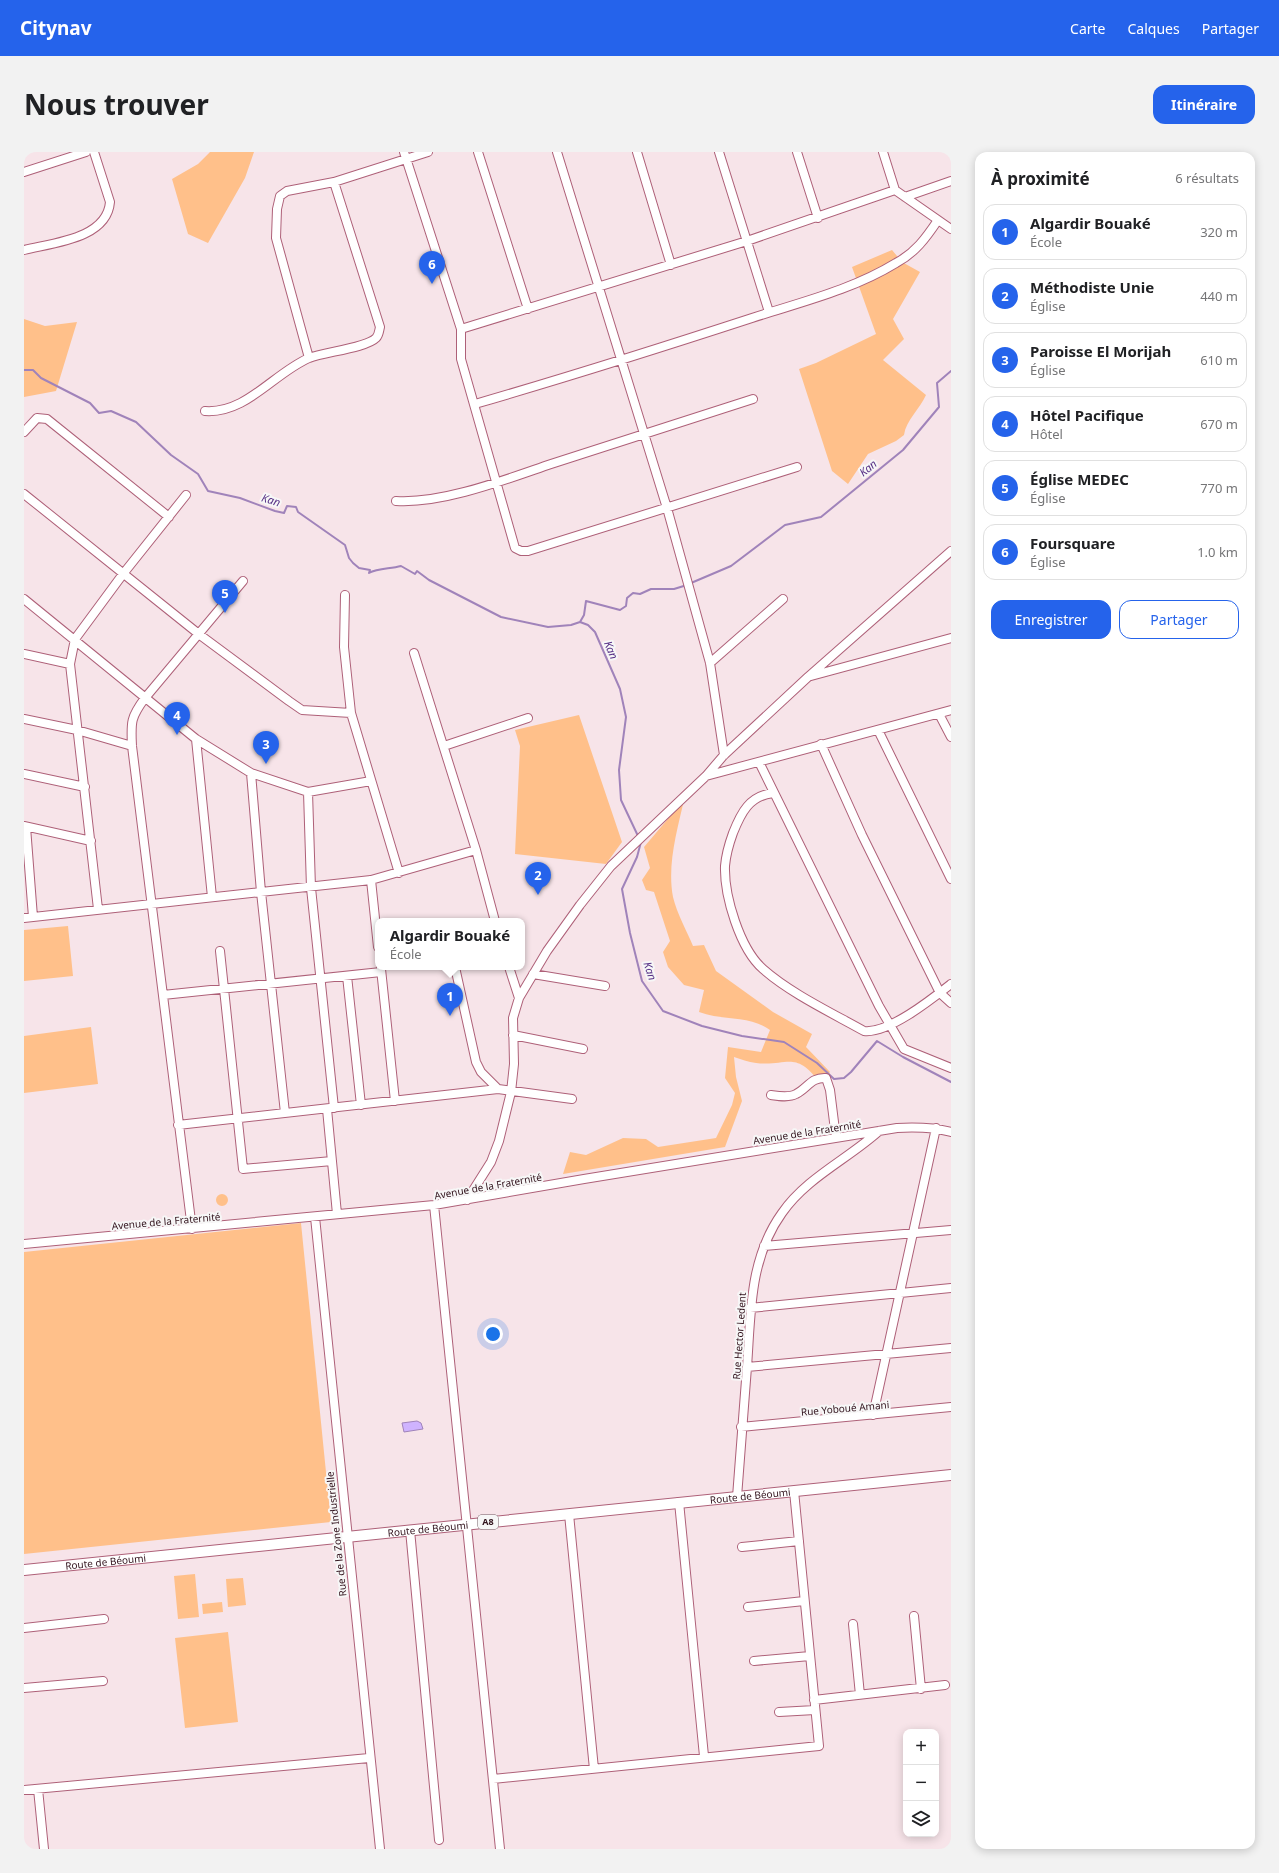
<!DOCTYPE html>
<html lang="fr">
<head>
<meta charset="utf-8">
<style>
  :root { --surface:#fff; --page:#f2f2f2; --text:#202124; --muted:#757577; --line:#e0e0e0; --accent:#2563eb }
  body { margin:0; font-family:"Noto Sans",sans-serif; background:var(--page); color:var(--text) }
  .controls { position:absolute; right:12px; bottom:12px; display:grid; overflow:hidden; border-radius:8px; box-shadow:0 2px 10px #0003 }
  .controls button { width:36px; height:36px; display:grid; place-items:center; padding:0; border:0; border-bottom:1px solid var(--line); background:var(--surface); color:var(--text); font:20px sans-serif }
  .you { position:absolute; left:469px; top:1182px; width:14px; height:14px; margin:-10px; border:3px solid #fff; border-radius:50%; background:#1a73e8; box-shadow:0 0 0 6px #1a73e833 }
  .badge { display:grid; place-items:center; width:26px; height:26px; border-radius:50%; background:var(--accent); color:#fff; font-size:13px; font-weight:700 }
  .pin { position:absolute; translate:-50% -33px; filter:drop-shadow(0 1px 2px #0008) }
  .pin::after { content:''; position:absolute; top:21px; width:14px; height:12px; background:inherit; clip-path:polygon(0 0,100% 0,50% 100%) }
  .popup { position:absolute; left:351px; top:766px; width:150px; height:52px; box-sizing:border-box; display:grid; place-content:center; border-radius:8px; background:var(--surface); filter:drop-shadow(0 1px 3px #0005); font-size:13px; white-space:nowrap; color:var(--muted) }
  .popup b { font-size:15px; color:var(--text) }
  .popup::after { content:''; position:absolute; left:50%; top:100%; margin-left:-8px; border:8px solid transparent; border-top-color:var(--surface) }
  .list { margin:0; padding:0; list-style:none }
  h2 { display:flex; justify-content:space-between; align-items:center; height:52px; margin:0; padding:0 16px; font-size:17px }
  h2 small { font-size:13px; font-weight:400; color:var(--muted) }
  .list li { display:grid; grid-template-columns:26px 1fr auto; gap:12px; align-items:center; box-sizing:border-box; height:56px; margin:0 8px 8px; padding:0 8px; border:1px solid var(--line); border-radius:12px }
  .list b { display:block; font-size:15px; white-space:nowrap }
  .list p { margin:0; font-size:13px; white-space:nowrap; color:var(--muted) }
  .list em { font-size:13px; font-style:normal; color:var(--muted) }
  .actions { display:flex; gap:8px; padding:12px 16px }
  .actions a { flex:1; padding:9px 0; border:1px solid var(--accent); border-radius:12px; text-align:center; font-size:14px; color:var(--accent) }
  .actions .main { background:var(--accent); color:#fff }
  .icon { flex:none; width:22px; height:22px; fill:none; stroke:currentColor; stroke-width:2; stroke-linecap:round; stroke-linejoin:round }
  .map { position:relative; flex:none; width:927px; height:1697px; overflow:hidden; border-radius:12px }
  header { display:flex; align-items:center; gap:24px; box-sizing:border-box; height:56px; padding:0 20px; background:var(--accent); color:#fff }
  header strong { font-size:19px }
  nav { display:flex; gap:22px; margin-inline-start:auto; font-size:14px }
  .intro { display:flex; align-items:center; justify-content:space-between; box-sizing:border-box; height:96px; padding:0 24px }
  h1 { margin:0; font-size:28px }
  .button { padding:10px 18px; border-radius:12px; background:var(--accent); color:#fff; font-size:14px; font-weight:700 }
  main { display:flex; gap:24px; padding:0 24px }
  aside { flex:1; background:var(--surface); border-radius:12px; box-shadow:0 2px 10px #0003 }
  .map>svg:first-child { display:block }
  .green { fill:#ffc08a }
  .water { fill:#cfb3fe; stroke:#a083ba }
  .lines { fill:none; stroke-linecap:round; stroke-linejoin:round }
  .stream { stroke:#a083ba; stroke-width:2 }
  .minor-casing { stroke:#ae6078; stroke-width:10 }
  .major-casing { stroke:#ae6078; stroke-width:12 }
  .minor { stroke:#fff; stroke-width:8 }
  .major { stroke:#fff; stroke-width:10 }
  .labels { text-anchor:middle; stroke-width:4; stroke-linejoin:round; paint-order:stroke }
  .shield { fill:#f7f7f7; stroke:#6c575e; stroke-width:1 }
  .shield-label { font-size:9px; font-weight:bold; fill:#31121c }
  .street-label { font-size:10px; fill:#31121c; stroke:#f7f7f7 }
  .water-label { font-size:11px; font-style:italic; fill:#583287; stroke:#f7f7f7 }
</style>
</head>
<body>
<header>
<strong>Citynav</strong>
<nav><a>Carte</a><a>Calques</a><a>Partager</a></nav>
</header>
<div class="intro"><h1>Nous trouver</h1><a class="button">Itinéraire</a></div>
<main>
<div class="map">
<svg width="927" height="1697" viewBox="0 0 927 1697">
  <rect width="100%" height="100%" fill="#f7e4e9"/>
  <path class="green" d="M186,0h44l-9,26 -37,65 -20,-9 -16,-55 26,-15z
    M868,98l10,12 18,10 -27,47 11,20 -21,21 43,35c-6,14 -20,25 -22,40l-8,6 -28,13 -20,30 -16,-13 -33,-102 17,-6 60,-29 -24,-67z
    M0,167l21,7 32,-4 -21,69 -32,6z
    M555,563l43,127 -16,22 -91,-10 5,-108 -5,-16z
    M660,648c-7,31 -17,65 -11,97 4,17 14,34 20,49l11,-1 12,26 57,41 39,22 -6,13 24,25 -10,11c-25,-34 -33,-16 -64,-20 -8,-1 -15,-4 -22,-6l2,20 6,24 -17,46 -162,27 7,-22 16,3 37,-17 23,1 12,8 58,-9 16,-33 3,-12 -10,-15 3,-31 33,5 9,-22c-20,-15 -48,-9 -71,-18l5,-22 -20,-5 -16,-18 -5,-15 7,-11 -16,-49 -8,-2 -4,-10 8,-12 -6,-21z
    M44,774l5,50 -49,5v-51z
    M67,875l7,57 -74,9v-57z
    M192 1048a6 6 0 1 1 12 0a6 6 0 1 1-12 0Z
    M277,1071l30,299 -307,32v-302z
    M171,1422l4,43 -21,2 -4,-43z
    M219,1426l3,27 -18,2 -2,-28z
    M198,1450l1,10 -20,2 -1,-10z
    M204,1480l10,90 -53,6 -10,-90z"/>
  <path class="water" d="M393,1269l4,2 2,6 -19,3 -2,-9z"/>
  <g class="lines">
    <path class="stream" d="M0,218h9l8,8 49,25 9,10 12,-2 25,11 35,33 27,19 10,17 32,7 35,13 9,2 3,-7 9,1 2,5 47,33 4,13 4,5 6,5 11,2 -1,3c9,-5 21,-4 32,-7l14,8 2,-3 12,9 72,37 47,10 23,-2 9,-3 4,-7 2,-14 34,9 6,-4 1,-8 6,-5 7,1 11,-5h23l13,-4
      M667,431l40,-17 54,-41 36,-8 82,-67 36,-43 -2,-24 14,-12
      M556,470l8,3 7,7 25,57 6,28 -7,53 2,30 17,36
      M617,690l-4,15 -15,32 8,44 12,48 21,30 39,15 40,10 42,6 33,21 17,16 10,-1 7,-6 26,-31 26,16 48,25"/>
    <defs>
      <path id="minor" d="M380,0l57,177
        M454,0l50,157
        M533,0l110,356 43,155 14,92
        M613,0l34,113
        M695,0l50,160
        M773,0l21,66
        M859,0l12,38 56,39
        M0,20l62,-20
        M881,45l46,-16
        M0,98c28,-7 83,-11 86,-48l-16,-50
        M285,206l-33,-120 1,-29 3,-13 7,-5 47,-9 94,-30
        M451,252c93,-27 185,-56 277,-86 49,-16 100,-28 144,-55 19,-10 30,-25 42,-43
        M181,259c41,3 69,-38 104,-53 15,-6 57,-10 67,-20 3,-3 3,-7 4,-11l-46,-145
        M0,280l13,-14 10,1 122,98
        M773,315l-269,84h-7l-6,-3 -54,-189v-30l286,-88 148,-51
        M0,342l176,141 89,66 13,9 49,3
        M372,349c47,3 111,-22 155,-37 68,-22 135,-44 202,-65
        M321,443l-1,52 7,66 48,160
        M0,447l172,140 55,34 57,19 63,-11
        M390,501l62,197 19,71
        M0,502l46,10
        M686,511l73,-64
        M787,524l140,-38
        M915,562l12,23
        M0,567l53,11 55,16
        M854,578l73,149
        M172,587l16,158
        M797,592l41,91 78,158 11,10
        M420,594l84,-28
        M735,610l120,244 25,43 47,19
        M227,621l10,119 24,221
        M0,622l61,13
        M682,624l245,-66
        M284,640l3,96 23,220
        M749,641c-24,3 -32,20 -40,40 -4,11 -7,21 -8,33 -1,30 15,83 38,103 27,24 69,44 101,62 24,3 68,-32 87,-47
        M0,674l67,15
        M2,675l7,90
        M347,728l7,67
        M74,757l-28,-245 5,-25 48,-65 63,-79
        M0,766l347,-38 105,-30
        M196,799l23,218 89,-8
        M431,815l21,95 5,10 17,17
        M485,815l10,31
        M357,817l14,132
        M509,822l72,12
        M323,824l14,129
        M139,843l218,-23
        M489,883l70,14
        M747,943c7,1 18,3 25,-1 12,-6 15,-17 30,-16l4,12 6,48
        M303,957l10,105
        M154,973l320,-36 74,10
        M443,1048l24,-38 8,-21 12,-49 3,-28 -1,-46 6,-20 28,-47 33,-46 31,-39 95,-90 18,-21 84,-78 143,-126
        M410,1053l66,644
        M291,1065l65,632
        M168,1077l-60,-483c-1,-23 -2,-28 13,-48l98,-117
        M0,1092l410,-39 150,-26 313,-51c19,-1 36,-1 54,4
        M740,1094l187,-16
        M726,1156l201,-20
        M723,1215l204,-19
        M849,1263l63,-287
        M717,1275l210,-20
        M713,1345c3,-43 7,-87 10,-130 4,-54 2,-108 35,-154 24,-35 66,-54 97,-82
        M655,1350l25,254
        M545,1362l25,255
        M386,1378l29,310
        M718,1395l57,-6
        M724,1455l56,-6
        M890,1464l7,73
        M829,1472l7,71
        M0,1476l80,-9
        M730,1509l56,-5
        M0,1536l79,-7
        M790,1548l131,-15
        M755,1560l36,-2
        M469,1627l326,-33 -25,-255
        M14,1637l6,60
        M0,1638l345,-32"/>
      <g id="major">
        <path id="s1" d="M0,1418l927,-95"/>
      </g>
    </defs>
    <use href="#minor" class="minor-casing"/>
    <use href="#major" class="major-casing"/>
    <use href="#minor" class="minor"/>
    <use href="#major" class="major"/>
  </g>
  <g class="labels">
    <rect class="shield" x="454" y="1363" width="20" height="14" rx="3"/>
    <g class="shield-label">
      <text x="464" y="1373">A8</text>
    </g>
    <g class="street-label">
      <text transform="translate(783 980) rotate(-9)" y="4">Avenue de la Fraternité</text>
      <text transform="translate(464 1034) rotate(-10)" y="4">Avenue de la Fraternité</text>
      <text transform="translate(142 1069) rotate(-5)" y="4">Avenue de la Fraternité</text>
      <text transform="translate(715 1184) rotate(-86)" y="4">Rue Hector Ledent</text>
      <text transform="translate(821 1256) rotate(-5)" y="4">Rue Yoboué Amani</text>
      <text dy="4" stroke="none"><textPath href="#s1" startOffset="730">Route de Béoumi</textPath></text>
      <text dy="4" stroke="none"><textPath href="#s1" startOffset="406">Route de Béoumi</textPath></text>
      <text transform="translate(312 1382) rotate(-96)" y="4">Rue de la Zone Industrielle</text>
      <text dy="4" stroke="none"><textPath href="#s1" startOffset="82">Route de Béoumi</textPath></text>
    </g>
    <g class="water-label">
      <text transform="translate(844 316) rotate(-39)" y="4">Kan</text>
      <text transform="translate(247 348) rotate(18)" y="4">Kan</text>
      <text transform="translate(587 498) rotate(67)" y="4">Kan</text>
      <text transform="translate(626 819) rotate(72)" y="4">Kan</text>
    </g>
  </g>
</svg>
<div class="controls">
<button>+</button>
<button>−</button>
<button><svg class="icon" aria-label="layers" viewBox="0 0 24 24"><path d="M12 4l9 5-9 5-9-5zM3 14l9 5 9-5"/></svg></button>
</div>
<div class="you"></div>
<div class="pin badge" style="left:426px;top:864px">1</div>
<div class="popup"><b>Algardir Bouaké</b>École</div>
<div class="pin badge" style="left:514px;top:743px">2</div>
<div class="pin badge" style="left:242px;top:612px">3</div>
<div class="pin badge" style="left:153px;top:583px">4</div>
<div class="pin badge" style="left:201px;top:461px">5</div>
<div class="pin badge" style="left:408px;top:132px">6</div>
</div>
<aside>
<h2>À proximité<small>6 résultats</small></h2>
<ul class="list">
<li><span class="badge">1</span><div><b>Algardir Bouaké</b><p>École</p></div><em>320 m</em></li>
<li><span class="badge">2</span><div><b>Méthodiste Unie</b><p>Église</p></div><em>440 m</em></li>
<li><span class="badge">3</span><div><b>Paroisse El Morijah</b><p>Église</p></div><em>610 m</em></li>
<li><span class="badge">4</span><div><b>Hôtel Pacifique</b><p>Hôtel</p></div><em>670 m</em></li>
<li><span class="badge">5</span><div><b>Église MEDEC</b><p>Église</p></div><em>770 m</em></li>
<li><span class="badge">6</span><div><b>Foursquare</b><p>Église</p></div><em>1.0 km</em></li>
</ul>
<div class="actions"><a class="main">Enregistrer</a><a>Partager</a></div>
</aside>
</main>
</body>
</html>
